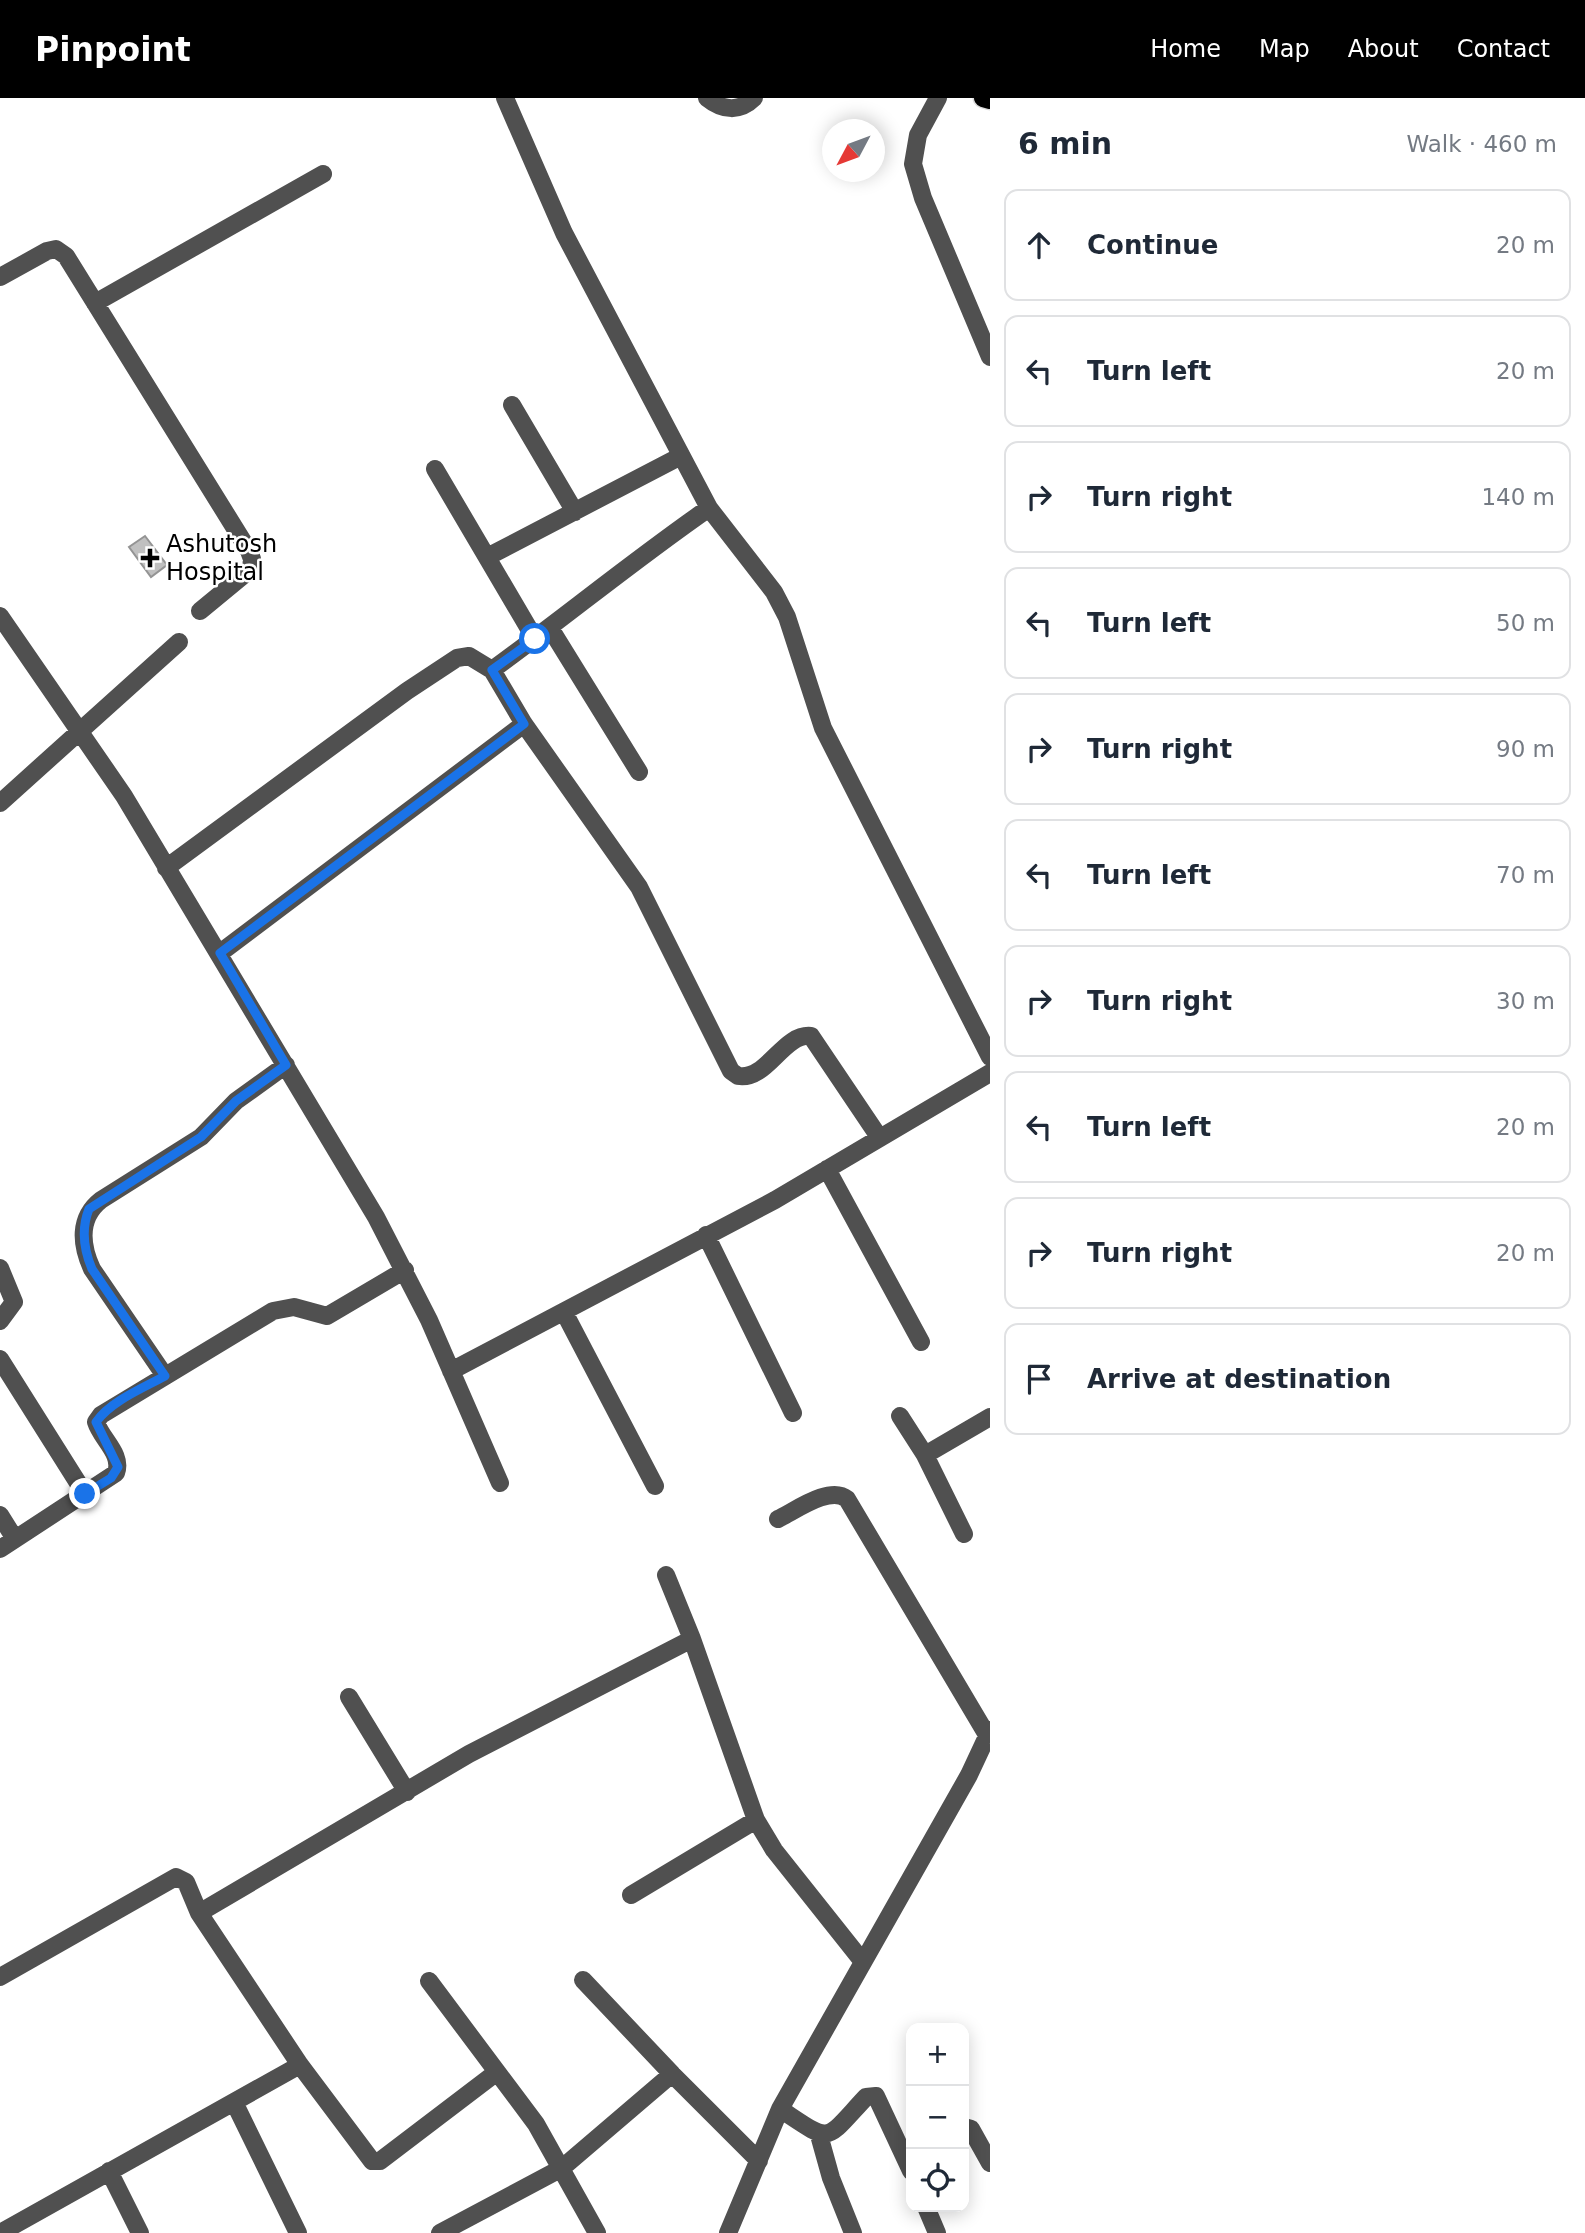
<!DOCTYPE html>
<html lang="en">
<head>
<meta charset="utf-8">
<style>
  :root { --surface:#fff; --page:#f6f6f7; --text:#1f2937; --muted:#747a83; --line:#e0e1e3; --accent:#000 }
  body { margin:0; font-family:"DejaVu Sans",sans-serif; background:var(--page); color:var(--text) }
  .controls { position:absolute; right:21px; bottom:21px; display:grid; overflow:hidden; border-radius:14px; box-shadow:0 4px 18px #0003 }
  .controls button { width:63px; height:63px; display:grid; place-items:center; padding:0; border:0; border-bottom:2px solid var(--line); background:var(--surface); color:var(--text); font:35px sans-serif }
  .compass { position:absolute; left:822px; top:21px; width:63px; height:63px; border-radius:50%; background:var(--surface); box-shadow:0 4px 18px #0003; rotate:229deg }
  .stop { position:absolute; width:21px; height:21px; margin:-16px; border:5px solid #1a73e8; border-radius:50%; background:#fff }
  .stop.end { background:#1a73e8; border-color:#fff; box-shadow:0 2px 7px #0008 }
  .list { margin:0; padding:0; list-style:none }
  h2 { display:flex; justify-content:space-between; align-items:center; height:91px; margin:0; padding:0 28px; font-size:30px }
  h2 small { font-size:23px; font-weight:400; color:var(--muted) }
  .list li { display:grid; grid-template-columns:46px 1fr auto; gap:21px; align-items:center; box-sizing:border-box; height:112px; margin:0 14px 14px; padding:0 14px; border:2px solid var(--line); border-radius:14px }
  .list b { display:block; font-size:26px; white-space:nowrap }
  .list em { font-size:23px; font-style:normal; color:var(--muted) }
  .icon { flex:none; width:38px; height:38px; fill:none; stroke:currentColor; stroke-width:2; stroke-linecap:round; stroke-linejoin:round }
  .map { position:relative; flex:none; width:990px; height:2135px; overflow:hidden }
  header { display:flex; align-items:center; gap:42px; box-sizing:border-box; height:98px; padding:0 35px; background:var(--accent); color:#fff }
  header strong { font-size:33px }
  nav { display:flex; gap:38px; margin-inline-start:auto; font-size:24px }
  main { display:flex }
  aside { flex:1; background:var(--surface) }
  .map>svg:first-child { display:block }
  .building { fill:#c0c0c0; stroke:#949494; stroke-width:2 }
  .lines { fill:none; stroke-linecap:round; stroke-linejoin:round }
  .major-casing { stroke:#dbdbdb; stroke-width:21 }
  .minor { stroke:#505050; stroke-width:18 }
  .major { stroke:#000; stroke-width:18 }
  .route { stroke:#1a73e8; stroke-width:9 }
  .poi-dot { fill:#000; stroke:#fff; stroke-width:2.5 }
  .labels { text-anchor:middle; stroke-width:5; stroke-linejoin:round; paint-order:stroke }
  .poi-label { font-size:24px; fill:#000; stroke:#fff; text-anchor:start }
</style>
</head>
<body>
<header>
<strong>Pinpoint</strong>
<nav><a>Home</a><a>Map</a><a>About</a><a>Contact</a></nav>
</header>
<main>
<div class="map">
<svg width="990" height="2135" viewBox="0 0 990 2135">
  <rect width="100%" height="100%" fill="#fff"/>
  <path class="building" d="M145,438l22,29 -16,12 -22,-30z"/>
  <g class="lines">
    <defs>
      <path id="major" d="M983,0l7,2"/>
    </defs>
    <use href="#major" class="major-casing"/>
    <path class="minor" d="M505,0l59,135 145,275 65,84 13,25 36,111 167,329
      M707,0c16,13 33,14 47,0
      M938,0l-20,37 -5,29 10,34 67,159
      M0,179l47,-26 9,-2 10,7 183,295 3,8 -1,10 -51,42
      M95,205l228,-129
      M512,307l63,107
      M435,371l100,170
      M487,459l194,-101
      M0,518l124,180 252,421 53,103 71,163
      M550,530l89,144
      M492,572c73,-53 142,-110 217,-162
      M0,705l179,-161
      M166,770l241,-177 50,-33 12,-2 23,14 32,54 115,163 92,184 7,5c29,5 45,-43 73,-40l68,101
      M220,855l304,-229
      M827,1071l94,173
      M706,1137l87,178
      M0,1170l14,34 -14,19
      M564,1214l91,174
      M0,1261l85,135
      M451,1273l324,-171 215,-127
      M165,1278l-73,-107c-11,-24 -14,-51 9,-69l100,-63 35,-36 50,-36
      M900,1318l25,39 39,79
      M925,1357l65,-38
      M0,1417l15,24
      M778,1421c17,-8 52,-34 69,-20l140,236
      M0,1451l116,-76c7,-19 -15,-34 -20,-51l5,-7 172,-104 21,-4 33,9 78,-46
      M666,1477l26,64 64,181 18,30 89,112
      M349,1599l58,95
      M631,1797l125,-75
      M199,1815l270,-159 223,-115
      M0,1879l176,-100 10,5 13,31 101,152 72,96h8l117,-89
      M583,1882l89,94
      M429,1883l107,143 61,109
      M234,2004l64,131
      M780,2011c53,35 43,34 86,-12l10,-1 35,75
      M964,2029l7,2 19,34
      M819,2037l12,43 22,55
      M109,2073l31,62
      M926,2109l11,26
      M0,2135l300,-168
      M440,2135l122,-65 110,-94 87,87
      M728,2135l52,-124 189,-334 21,-45"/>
    <use href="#major" class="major"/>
  </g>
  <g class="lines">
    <path class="route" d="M85,1396l26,-16 7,-11 -22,-45c15,-21 47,-34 69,-46l-73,-107c-8,-19 -11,-40 -3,-60l112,-72 35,-36 50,-36 -66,-112 304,-229 -32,-54 43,-31"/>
  </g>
  <path class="poi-dot" d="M146.5 449.5h7v7h7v7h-7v7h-7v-7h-7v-7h7z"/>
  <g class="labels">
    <g class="poi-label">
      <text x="166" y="454">Ashutosh<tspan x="166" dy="28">Hospital</tspan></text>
    </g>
  </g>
</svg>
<div class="controls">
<button>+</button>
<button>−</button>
<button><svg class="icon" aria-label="locate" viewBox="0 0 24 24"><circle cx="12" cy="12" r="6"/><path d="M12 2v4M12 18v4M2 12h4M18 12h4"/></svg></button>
</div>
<svg class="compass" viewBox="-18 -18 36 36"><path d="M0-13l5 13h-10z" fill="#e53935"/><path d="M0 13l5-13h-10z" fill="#747a83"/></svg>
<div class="stop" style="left:535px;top:541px"></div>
<div class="stop end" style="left:85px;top:1396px"></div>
</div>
<aside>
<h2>6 min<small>Walk · 460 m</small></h2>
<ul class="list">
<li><svg class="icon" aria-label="ahead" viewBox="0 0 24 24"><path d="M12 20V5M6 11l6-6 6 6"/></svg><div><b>Continue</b></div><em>20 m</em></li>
<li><svg class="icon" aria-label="left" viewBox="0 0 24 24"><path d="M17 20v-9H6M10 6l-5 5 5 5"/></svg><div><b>Turn left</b></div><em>20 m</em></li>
<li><svg class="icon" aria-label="right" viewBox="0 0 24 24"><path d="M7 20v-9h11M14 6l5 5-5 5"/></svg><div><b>Turn right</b></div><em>140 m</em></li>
<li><svg class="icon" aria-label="left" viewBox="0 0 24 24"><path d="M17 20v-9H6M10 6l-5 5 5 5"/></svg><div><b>Turn left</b></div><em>50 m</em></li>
<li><svg class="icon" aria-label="right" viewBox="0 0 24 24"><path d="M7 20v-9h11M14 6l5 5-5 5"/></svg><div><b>Turn right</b></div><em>90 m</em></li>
<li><svg class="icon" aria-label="left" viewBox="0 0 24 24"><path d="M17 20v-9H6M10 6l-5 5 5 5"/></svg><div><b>Turn left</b></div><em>70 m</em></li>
<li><svg class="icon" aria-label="right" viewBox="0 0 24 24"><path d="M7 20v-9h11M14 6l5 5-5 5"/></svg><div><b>Turn right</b></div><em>30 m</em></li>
<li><svg class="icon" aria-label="left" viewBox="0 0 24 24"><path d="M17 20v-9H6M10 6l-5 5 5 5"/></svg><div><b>Turn left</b></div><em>20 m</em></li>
<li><svg class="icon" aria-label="right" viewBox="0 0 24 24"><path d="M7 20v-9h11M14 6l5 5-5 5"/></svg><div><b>Turn right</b></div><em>20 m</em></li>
<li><svg class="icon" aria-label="arrive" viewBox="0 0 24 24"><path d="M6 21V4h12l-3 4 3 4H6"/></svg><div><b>Arrive at destination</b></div></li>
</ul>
</aside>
</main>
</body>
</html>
